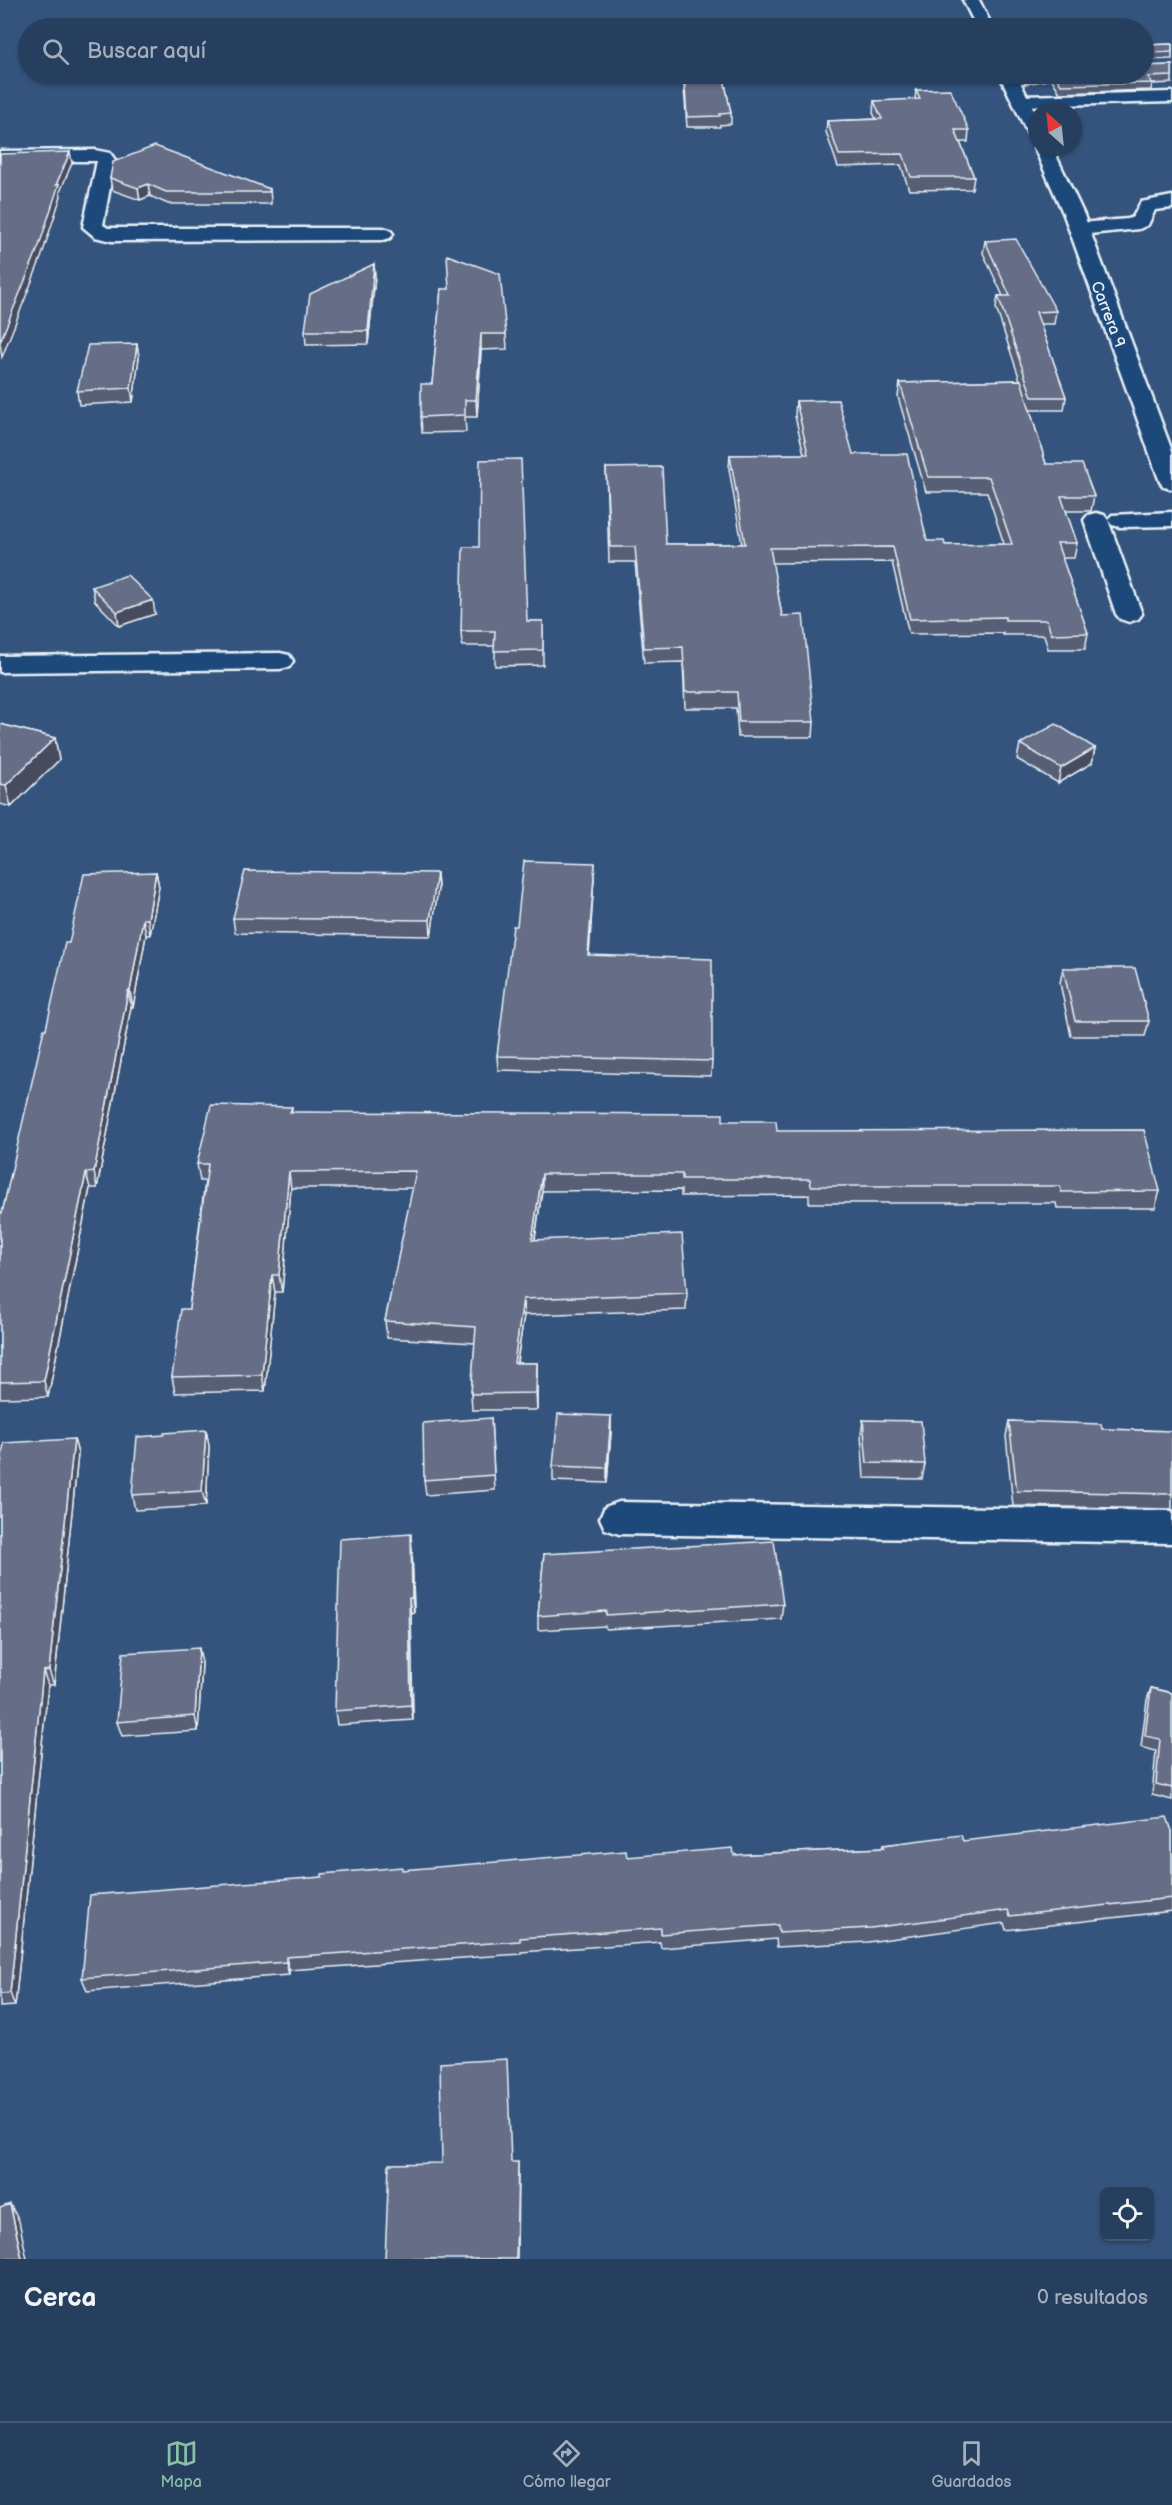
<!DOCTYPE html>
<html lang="es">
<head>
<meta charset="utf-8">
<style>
  :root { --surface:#273f5e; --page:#334a67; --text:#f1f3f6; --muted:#a4afbc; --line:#435873; --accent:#8abfa5 }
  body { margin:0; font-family:"Balsamiq Sans",sans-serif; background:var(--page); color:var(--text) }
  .controls { position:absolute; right:18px; bottom:18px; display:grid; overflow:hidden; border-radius:9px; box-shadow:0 2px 4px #0004 }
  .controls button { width:54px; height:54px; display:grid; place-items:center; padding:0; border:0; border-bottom:2px solid var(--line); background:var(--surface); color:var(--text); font:30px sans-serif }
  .compass { position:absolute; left:1028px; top:102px; width:54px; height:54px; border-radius:50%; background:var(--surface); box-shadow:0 2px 4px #0004; rotate:333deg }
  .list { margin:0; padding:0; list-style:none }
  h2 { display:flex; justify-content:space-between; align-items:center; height:78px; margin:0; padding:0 24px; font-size:26px }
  h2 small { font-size:20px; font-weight:400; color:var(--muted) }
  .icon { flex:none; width:33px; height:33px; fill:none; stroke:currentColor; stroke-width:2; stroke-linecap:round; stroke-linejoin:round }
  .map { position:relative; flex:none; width:1172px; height:2259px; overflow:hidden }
  .search { position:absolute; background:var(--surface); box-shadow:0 2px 4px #0004; left:18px; right:18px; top:18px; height:66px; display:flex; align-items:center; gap:15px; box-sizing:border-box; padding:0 21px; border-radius:33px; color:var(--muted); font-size:22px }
  .sheet { height:162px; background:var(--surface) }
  nav { display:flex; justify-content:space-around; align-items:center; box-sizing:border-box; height:84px; border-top:2px solid var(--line); background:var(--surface); font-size:16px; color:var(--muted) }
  nav a { display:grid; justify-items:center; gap:3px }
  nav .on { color:var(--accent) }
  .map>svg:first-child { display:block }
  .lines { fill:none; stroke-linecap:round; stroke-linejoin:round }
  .minor-casing { stroke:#e8f1f8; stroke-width:5 }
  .tertiary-casing { stroke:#e8f1f8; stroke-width:5 }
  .secondary-casing { stroke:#e8f1f8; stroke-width:5 }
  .minor { fill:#1f4a7a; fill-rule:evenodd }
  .tertiary { fill:#1f4a7a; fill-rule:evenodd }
  .secondary { fill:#1f4a7a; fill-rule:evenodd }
  .wall { fill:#575e74; stroke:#e8f1f8; stroke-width:1.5 }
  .shaded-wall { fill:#474c5e; stroke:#e8f1f8; stroke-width:1.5 }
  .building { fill:#656d87; stroke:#e8f1f8; stroke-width:1.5 }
  .labels { text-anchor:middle; stroke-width:5; stroke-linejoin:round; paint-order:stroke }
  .far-street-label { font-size:16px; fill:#e8f1f8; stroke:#1f4a7a }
</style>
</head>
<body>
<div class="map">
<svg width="1172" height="2259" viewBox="0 0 1172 2259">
  <rect width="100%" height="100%" fill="#34547e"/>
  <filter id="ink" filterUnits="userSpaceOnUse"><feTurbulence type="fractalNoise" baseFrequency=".0167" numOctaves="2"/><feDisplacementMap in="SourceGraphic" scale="12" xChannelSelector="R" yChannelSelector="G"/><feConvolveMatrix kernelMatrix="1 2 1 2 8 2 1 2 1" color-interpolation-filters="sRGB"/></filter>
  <g filter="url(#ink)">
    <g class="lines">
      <defs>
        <path id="minor" d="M1018,74h33l-3,4 -37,7 -6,-1 -3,-4 3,-4z
          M95,150l15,3 5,7 -12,65 5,3h275l7,2 3,4 -3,4 -7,2 -271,1 -17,-4 -12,-10 14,-66h-97v-10z
          M1172,196v12l-17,2 -7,15 -9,4 -60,6 -7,-2 -3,-4 3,-4 7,-2 49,-4 5,-2 8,-15z
          M1172,512v14l-52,1 -8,-2 -4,-5 4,-5z
          M1096,513l8,2 4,5 34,94 -4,5 -9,3 -9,-3 -4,-5 -32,-94 4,-5z
          M280,653l9,2 4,6 -4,6 -9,2 -280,3v-16z
          M619,1502l553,9v32l-553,-9 -14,-5 -5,-11 5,-11z"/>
        <path id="tertiary" d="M1172,92v10l-150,4 -6,-1 -3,-4 3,-4 6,-1z"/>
        <path id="secondary" d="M963,0h16l14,28h-16z
          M999,74h17l21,42v23l-6,-1 -3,-4z
          M1037,143v4h15l32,68 88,236v38l-8,-2 -4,-5 -96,-267 -30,-68z"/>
      </defs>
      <use href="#minor" class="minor-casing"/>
      <use href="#tertiary" class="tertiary-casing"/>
      <use href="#secondary" class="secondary-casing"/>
      <use href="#minor" class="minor"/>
      <use href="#tertiary" class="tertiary"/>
      <use href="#secondary" class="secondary"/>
    </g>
    <path class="wall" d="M1172,44v15l-28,1v6l28,-1v18l-20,1 -1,6 -91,3 -9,-15 1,-4h91v-29z
      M683,74h40l8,39v11l-11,1v2h-33z
      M916,90l53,40 -1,12h-8l14,35 -2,12 -63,1 -8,-25 -63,2 -12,-35 1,-11 49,-2 -3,-6 1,-12 41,-1z
      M110,178l160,11 1,12v3h-103l-18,-8 -10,4 -28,-10z
      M985,241l71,70 -2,13h-14l26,73 -2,13h-34l16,54 48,32 -3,15h-25l11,32 -3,15h-12l26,75 -3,16h-37l-4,-14h-41v-2l-94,1 -17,-72 -120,1 10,53 32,106 -1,15h-75l-2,-29h-51l-2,-46 -39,1 -9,-101h-26l-3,-94 60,76h76l-13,-75 1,-14 74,-1 -9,-38 1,-15 57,53 74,87 18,4 59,-1 -17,-52h-61l-28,-95 2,-14 120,-3 -24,-72 2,-12h5l-20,-43z
      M374,264l1,13 -7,67 -62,1 -1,-14z
      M441,289l65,45 1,15 -26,1 -4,67h-12l1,15 -44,1 -1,-16 11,-33z
      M137,344l2,13 -6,45 -54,3 -2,-14z
      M92,587l63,27 -36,12 -24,-25z
      M527,621h16v44l-48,1v-20h-33l-1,-15z
      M0,724l55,14 4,22 -48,47 -11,-3z
      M1020,744l75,4 -3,15 -34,20 -41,-24z
      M156,872l3,15 -9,48h-4l-13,72h-2l-34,181h-7l-42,209 -48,1v-185h2l44,-184 23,-86z
      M437,873l1,16 -7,47 -196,-3 -2,-15z
      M594,877l-5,78 123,106 -1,15 -213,-6 -1,-14 20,-130z
      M1063,968l86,53 -4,15h-74l-11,-53z
      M292,1107v5l431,9 54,10 383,60 -5,17h-98l-1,-5h-247v-8l-128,1v-6l-139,1 -7,49 152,53 -1,17 -162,5 -7,48h20v47h-65l-1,-16 4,-51 -88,-5 -2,-17 28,-133h-122l-9,104h-7l-10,99 -90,2 -3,-16 17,-68 16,-128h-5l-3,-17z
      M611,1416v16l-4,51 -54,-2v-15z
      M491,1418l4,72 -69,5 -2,-15z
      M863,1420l62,44 -3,15 -58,-1 -3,-43z
      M1009,1421l93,8 70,2v78l-159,-3 -7,-70z
      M206,1430l3,16 -3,60 -71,4 -3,-15z
      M74,1439l4,15 -24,231h-6l-33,321 -15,1v-535z
      M412,1549l2,63 -3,1 2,107 -76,5 -2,-14z
      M544,1554l239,50 -2,15 -175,10 -1,-3 -67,4v-14z
      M202,1663l-4,68 -76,5 -5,-14z
      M1151,1688l21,5v107l-20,-5 4,-44 -15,-4 6,-47z
      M1172,1831v80l-166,19 -2,-7 -136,19 -91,5 -1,-8 -115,9 -1,-6 -139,10v2l-232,16v5l-202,16 -5,-13 240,-101 81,-7 224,-13 107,-2 148,-7 1,-3z"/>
    <path class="shaded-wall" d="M70,152l2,11 -12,29 1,4 -20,62 -39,99 -2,-15 56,-157z
      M148,184l2,12 -10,4 -2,-12z
      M374,264l1,13 -7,67v-13z
      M481,334v16l-4,67 -1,-17z
      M137,344l2,13 -6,45 -2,-14z
      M153,600l2,14 -36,12 -2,-14z
      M55,738l4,22 -48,47 -5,-22z
      M1095,748l-3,15 -34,20 3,-15z
      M595,863l-1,14 -6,93v-15z
      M156,872l3,15 -9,48 -2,-16z
      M437,873l1,16 -7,47 -1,-16z
      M143,919l3,16 -13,72 -3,-16z
      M128,991l3,16 -34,181 -3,-16z
      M289,1172l2,16 -9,104 -3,-17z
      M86,1173l4,15 -42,209 -4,-16z
      M542,1174v17l-10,65v-16z
      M272,1275l3,17 -10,99 -3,-16z
      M523,1299l1,16 -10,64v-16z
      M537,1363v47l-1,-17z
      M611,1416v16l-4,51v-15z
      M206,1430l3,16 -3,60 -4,-15z
      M74,1439l4,15 -24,231 -5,-15z
      M411,1534l1,15 2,63 -2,-14z
      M409,1598l2,15 2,107 -2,-15z
      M199,1648l3,15 -4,68 -3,-15z
      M43,1671l5,14 -33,321 -5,-13z
      M286,1957l3,13v5l-3,-13z
      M518,2162v12l-1,85h-1z
      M10,2204l9,17 8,38h-5z"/>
    <path class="building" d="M1172,44v8l-28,1v13l28,-1v11l-24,1 4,6 -91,2 -7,-11h89v-29z
      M684,74h39l8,39 -11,1v2l-33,1z
      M950,89l19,41h-14l19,47h-63l-8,-23 -64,1 -12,-34 55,-2 -8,-18 46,-2 -4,-9z
      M155,146l115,43 -1,3h-103l-18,-8 -10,4 -28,-10 3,-16z
      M70,152l-14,33 3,-1 -20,62 -39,96v-188z
      M1016,239l40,72 -20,1 30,85h-34l-34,-101h12l-25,-55z
      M447,255l53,19 6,60h-25l-5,66h-11v15l-44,2v-33h11l9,-95h8z
      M374,264l-6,67h-63l5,-37z
      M137,344l-6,44 -54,3 11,-46z
      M1021,380l25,84h36l12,32h-33l16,47h-20l31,90 -37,1 -4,-14h-42v-3l-95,2 -17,-72 -123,1 12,68 21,-1 11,107h-75l-2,-30h-52l-2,-45 -39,1 -9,-101h-25l-4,-79 56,-1 4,77h79l-15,-89 78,-1 -12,-53 42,-1 15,54h54l20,87h17l1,4 67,-1 -23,-67h-61l-28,-94z
      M521,459l6,162h16v29l-49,1 1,-20h-34l2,-84h16l1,-87z
      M127,575l26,25 -36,12 -25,-25z
      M0,724l55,14 -49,47 -6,-1z
      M1056,724l39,24 -34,20 -41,-24z
      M524,861l71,2 -7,92 124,4v102l-215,-5 16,-130h4z
      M245,871l192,2 -7,47 -197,-2z
      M156,872l-8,47h-5l-13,72h-2l-34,181 -8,1 -42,208 -44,1v-169h2l42,-184h2l19,-86h4l15,-69z
      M1063,968h72l14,53h-74z
      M211,1105l81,2 -2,5 433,2v7h53l1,10 367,-1 16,61 -99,1 -1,-6h-249l-1,-7h-128v-5h-140l-10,66 150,-6 5,59 -164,6 -9,64h23l-1,30 -65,1 5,-67 -91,-6 31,-150 -127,1 -10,103h-7l-10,100 -90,2 9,-68h8l19,-145h-11z
      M558,1414l53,2 -4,52 -54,-2z
      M491,1418l3,57 -70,5 -1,-57z
      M863,1420l58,1 4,43 -58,-1z
      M1009,1421l92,3 1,5 70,2v63l-155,-3z
      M206,1430l-4,61 -70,4 5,-58 27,-2v-2z
      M74,1439l-25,231 -6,1 -33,322 -10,1v-522l4,-29z
      M411,1534l1,64h-3l2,107 -76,6 5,-172z
      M774,1541l9,63 -177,11v-4l-68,5 6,-62z
      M199,1648l-4,68 -78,6 6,-69z
      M1151,1688l21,5v95l-16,-4 4,-45 -15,-3z
      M1167,1817l5,14v67l-162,18 -2,-6 -137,18 -92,5 -1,-8 -117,9v-6l-141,10v3l-234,16v5l-204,16 8,-83 232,-18v-3l80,-7v3l224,-19 1,6 106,-9 1,7 150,-7 -1,-3 78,-10 2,6z
      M507,2059l4,103h7l-2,97h-131l4,-95 53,-1 -2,-100z
      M10,2204l12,55h-22v-51z"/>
  </g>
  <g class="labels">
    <g class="far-street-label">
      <text transform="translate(1109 314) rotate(69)" y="6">Carrera 9</text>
    </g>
  </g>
</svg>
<div class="controls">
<button><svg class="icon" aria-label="locate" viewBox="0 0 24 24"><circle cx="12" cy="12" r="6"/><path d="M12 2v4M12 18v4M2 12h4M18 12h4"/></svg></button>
</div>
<svg class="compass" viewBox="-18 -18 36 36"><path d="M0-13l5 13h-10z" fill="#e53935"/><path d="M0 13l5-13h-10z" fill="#a4afbc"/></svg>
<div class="search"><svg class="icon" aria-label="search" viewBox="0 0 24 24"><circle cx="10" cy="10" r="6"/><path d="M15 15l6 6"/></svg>Buscar aquí</div>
</div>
<section class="sheet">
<h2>Cerca<small>0 resultados</small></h2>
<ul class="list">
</ul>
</section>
<nav>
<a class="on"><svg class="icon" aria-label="map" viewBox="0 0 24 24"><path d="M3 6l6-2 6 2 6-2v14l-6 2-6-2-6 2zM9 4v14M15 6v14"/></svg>Mapa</a>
<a><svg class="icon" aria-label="directions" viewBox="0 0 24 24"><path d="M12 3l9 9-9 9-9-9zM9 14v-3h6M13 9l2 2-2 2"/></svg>Cómo llegar</a>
<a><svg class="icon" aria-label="saved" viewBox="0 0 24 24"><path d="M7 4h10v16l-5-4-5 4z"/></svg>Guardados</a>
</nav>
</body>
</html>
